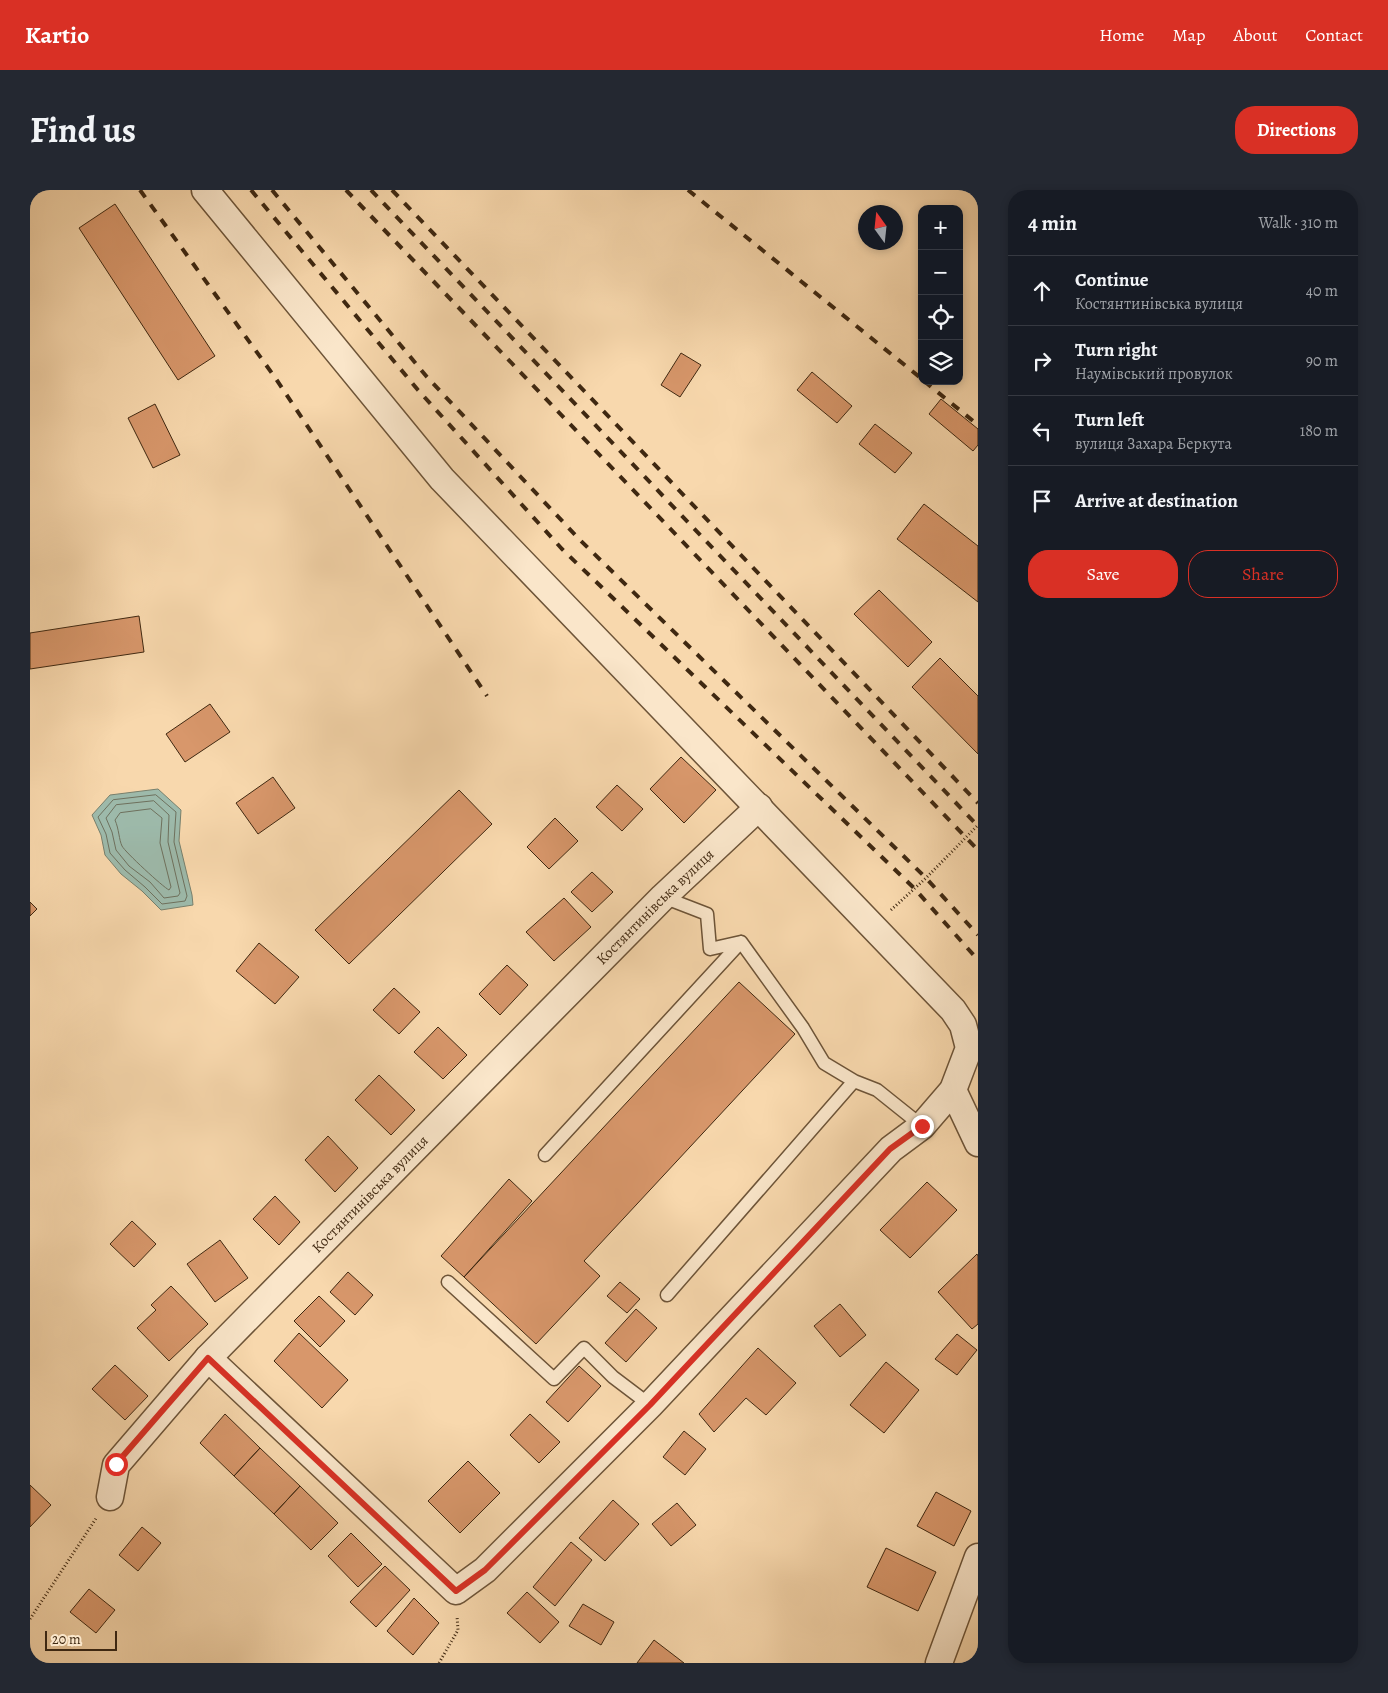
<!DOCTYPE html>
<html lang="en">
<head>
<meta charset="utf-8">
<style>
  :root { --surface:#171b24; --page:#242831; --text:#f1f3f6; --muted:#9ea1a6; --line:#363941; --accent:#d93025 }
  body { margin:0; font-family:Alegreya,serif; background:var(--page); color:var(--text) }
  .controls { position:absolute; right:15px; top:15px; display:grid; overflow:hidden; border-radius:10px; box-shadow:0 2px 8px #0003 }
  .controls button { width:45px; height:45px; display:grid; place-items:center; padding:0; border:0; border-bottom:1px solid var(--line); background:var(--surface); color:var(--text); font:25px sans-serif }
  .compass { position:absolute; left:828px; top:15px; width:45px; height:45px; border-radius:50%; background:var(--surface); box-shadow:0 2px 8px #0003; rotate:345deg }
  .scale { position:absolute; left:15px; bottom:12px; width:72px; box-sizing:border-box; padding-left:5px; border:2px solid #3f2811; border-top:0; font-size:14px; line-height:18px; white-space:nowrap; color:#3f2811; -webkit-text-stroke:4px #fae6ca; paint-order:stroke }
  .stop { position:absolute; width:15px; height:15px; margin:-11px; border:4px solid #d93025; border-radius:50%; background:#fff }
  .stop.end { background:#d93025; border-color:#fff; box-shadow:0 1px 5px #0008 }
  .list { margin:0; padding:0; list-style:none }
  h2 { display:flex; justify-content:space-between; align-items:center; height:65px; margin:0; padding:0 20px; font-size:21px }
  h2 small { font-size:16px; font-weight:400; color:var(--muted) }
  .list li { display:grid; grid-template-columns:32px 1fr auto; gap:15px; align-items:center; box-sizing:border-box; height:70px; padding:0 20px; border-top:1px solid var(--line) }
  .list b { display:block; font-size:19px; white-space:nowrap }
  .list p { margin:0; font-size:16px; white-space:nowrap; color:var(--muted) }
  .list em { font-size:16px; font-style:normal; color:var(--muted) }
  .actions { display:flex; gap:10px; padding:15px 20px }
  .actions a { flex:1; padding:11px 0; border:1px solid var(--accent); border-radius:20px; text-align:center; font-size:18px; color:var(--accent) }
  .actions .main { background:var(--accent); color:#fff }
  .icon { flex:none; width:28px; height:28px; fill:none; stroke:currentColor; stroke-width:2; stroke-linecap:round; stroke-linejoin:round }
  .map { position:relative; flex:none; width:948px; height:1473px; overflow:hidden; border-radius:20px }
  header { display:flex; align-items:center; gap:30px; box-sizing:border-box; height:70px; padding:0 25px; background:var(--accent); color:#fff }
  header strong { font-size:24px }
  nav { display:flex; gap:28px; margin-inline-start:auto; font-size:18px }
  .intro { display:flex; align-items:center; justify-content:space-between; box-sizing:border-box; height:120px; padding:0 30px }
  h1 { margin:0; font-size:35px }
  .button { padding:12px 22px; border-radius:20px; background:var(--accent); color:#fff; font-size:18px; font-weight:700 }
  main { display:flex; gap:30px; padding:0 30px }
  aside { flex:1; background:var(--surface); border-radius:20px; box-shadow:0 2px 8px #0003 }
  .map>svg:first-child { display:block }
  .water { fill:#9dbaab; stroke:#77806d }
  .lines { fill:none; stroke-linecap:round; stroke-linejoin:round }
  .shore { stroke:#6e715e; stroke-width:1 }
  .building { fill:#d8976b; stroke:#3f2811 }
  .lane-casing { stroke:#6d5438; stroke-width:15 }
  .street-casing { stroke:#6d5438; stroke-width:29 }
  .path { stroke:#3f2811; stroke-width:3; stroke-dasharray:1 2.5; stroke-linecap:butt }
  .lane { stroke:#fae6ca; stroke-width:12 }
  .street { stroke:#fae6ca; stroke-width:26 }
  .rail { stroke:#3f2811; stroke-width:4; stroke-dasharray:9 9; stroke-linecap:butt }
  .route { stroke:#d93025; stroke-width:6 }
  .labels { text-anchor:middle; stroke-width:4; stroke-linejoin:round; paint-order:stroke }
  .street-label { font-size:15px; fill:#3f2811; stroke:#fae6ca }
</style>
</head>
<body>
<header>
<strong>Kartio</strong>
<nav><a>Home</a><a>Map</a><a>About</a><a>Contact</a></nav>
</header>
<div class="intro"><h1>Find us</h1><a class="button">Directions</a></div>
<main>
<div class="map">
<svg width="948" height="1473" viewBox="0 0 948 1473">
  <rect width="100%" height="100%" fill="#f8d8ad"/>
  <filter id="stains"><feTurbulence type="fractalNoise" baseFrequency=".004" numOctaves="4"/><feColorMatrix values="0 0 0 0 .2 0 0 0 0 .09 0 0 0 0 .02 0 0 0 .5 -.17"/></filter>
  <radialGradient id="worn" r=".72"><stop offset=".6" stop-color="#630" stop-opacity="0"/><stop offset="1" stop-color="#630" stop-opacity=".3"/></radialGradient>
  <path class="water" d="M128,599l23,21 -2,31 13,54 1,10 -32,5 -19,-19 -21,-17 -16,-19 -4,-20 -9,-20 18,-20z"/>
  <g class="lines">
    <path class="shore" d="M126,605l20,17 -2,30 13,54 -2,5 -23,3 -17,-17 -20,-17 -15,-17 -4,-19 -8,-17 15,-17z
      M124,611l15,14 -1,27 12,51 -2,3 -14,2 -14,-16 -21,-16 -13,-16 -4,-18 -6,-14 10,-13z
      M121,619l11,9 -2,25 11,44 -2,3c-6,-3 -44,-38 -47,-44 -3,-6 -3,-17 -7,-26l5,-7z"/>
  </g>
  <path class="building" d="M85,14l100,152 -37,24 -99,-152z
    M651,163l20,12 -21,32 -19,-12z
    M782,182l40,34 -15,17 -40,-33z
    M911,209l37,30v16l-5,6 -44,-37z
    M125,214l25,51 -27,13 -25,-50z
    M845,234l37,29 -17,20 -36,-29z
    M894,314l54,42v56l-81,-63z
    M849,400l53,52 -24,25 -54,-53z
    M109,426l5,36 -114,17v-36z
    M910,468l38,38v58l-66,-67z
    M180,514l20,28 -45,30 -19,-28z
    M651,567l35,33 -32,33 -34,-34z
    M243,587l22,31 -37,26 -22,-31z
    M587,595l26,24 -21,22 -26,-24z
    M429,600l33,34 -143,140 -34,-34z
    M525,628l23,23 -29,28 -22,-22z
    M562,682l21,20 -21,20 -21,-20z
    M534,708l27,29 -37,34 -28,-29z
    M0,712l7,7 -7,7z
    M229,753l40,34 -24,27 -39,-33z
    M477,775l21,20 -28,30 -21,-21z
    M709,792l56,52 -211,227 16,15 -64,68 -72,-67z
    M364,798l26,24 -21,22 -26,-24z
    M408,837l29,28 -24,24 -29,-27z
    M349,885l36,35 -24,25 -36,-35z
    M298,946l30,32 -23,24 -30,-32z
    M479,989l23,22 -68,76 -23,-21z
    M897,992l30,28 -47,48 -30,-28z
    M245,1006l25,26 -21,23 -26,-26z
    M102,1031l24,23 -22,23 -24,-23z
    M190,1050l28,38 -33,24 -28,-38z
    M947,1064l1,2v68l-6,5 -34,-37z
    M318,1082l25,23 -18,20 -25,-23z
    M590,1092l20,17 -13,14 -20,-17z
    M141,1096l37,38 -39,37 -32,-33 19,-18 -5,-5z
    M289,1106l26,25 -25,26 -26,-26z
    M810,1114l26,31 -26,22 -26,-31z
    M606,1119l21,19 -31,34 -21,-19z
    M269,1143l49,47 -26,28 -48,-47z
    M927,1144l20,16 -20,25 -22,-16z
    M728,1158l38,35 -30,32 -20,-17 -32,34 -15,-18z
    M856,1172l33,28 -35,43 -34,-28z
    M85,1175l33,31 -23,24 -33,-31z
    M549,1176l22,20 -33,36 -22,-20z
    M195,1224l35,34 -26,28 -34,-33z
    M500,1224l30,28 -21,21 -29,-28z
    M654,1241l22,18 -21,26 -22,-18z
    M230,1258l40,38 -26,28 -40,-38z
    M438,1271l32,32 -40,40 -32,-32z
    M0,1295l21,20 -21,22z
    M270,1296l38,37 -27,27 -37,-36z
    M906,1302l35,19 -17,35 -37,-20z
    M583,1310l26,24 -34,37 -26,-23z
    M647,1313l19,22 -25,21 -19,-22z
    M112,1337l19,16 -23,28 -19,-16z
    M321,1343l31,31 -24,23 -30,-31z
    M541,1352l21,18 -37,46 -22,-19z
    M856,1358l50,24 -18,39 -51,-24z
    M355,1376l25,24 -34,37 -26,-25z
    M59,1399l26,21 -19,23 -26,-21z
    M497,1402l32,30 -19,21 -33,-30z
    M384,1408l25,25 -26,32 -26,-24z
    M553,1414l31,18 -13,23 -32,-19z
    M624,1450l30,23h-47z"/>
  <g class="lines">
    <defs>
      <path id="lane" d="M633,707l44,17 3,35 31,-7 62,86 21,35 30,18
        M515,965l196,-213
        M418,1092l106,97 30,-31 29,29 37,28
        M637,1105l187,-214 23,9 45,36"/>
      <g id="street">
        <path d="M175,0l237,289 511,531 10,15 6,23 -16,42 -31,36 -31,23 -241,256 -165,165 -29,21 -248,-233"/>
        <path d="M923,900l25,53"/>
        <path id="s1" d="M80,1307l6,-32 92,-107 455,-461 96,-90"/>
        <path d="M909,1473l39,-106"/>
      </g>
    </defs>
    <use href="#lane" class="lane-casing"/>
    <use href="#street" class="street-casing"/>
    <path class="path" d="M861,720l35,-32 52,-53
      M0,1429l67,-102
      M409,1473l19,-33 -1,-14"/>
    <use href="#lane" class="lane"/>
    <use href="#street" class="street"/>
    <path class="rail" d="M110,0l134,186 213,320
      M221,0l167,200 144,159 352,339 64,72
      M242,0l155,187 153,163 346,338 52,57
      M316,0l632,660
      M341,0l607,636
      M362,0l586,613
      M658,0l234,189
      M894,191l54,44"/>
  </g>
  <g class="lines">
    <path class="route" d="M86,1274l92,-106 248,233 29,-21 165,-165 240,-256 32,-23"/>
  </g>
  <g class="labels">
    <g class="street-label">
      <text dy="5" stroke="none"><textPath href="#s1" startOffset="809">Костянтинівська вулиця</textPath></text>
      <text dy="5" stroke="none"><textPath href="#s1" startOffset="404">Костянтинівська вулиця</textPath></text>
    </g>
  </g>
  <rect width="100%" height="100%" filter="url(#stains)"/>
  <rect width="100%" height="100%" fill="url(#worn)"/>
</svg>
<div class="controls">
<button>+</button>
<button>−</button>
<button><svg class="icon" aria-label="locate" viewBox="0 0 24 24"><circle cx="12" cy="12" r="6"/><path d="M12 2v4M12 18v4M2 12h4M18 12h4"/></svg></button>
<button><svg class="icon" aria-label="layers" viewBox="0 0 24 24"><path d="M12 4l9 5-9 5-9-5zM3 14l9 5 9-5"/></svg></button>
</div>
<svg class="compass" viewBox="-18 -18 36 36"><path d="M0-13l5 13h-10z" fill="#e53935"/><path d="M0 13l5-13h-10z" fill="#9ea1a6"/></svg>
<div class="scale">20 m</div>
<div class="stop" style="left:86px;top:1274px"></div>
<div class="stop end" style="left:892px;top:936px"></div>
</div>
<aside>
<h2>4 min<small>Walk · 310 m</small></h2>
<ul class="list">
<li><svg class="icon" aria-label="ahead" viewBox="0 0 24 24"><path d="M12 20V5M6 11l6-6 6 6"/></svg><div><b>Continue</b><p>Костянтинівська вулиця</p></div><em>40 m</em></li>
<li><svg class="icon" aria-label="right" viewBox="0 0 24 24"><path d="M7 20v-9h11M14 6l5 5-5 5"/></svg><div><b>Turn right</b><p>Наумівський провулок</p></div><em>90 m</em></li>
<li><svg class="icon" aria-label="left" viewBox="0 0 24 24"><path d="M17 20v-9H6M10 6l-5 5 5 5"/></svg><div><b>Turn left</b><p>вулиця Захара Беркута</p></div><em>180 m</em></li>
<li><svg class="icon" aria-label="arrive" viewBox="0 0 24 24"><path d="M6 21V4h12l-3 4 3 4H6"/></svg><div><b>Arrive at destination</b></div></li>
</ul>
<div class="actions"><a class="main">Save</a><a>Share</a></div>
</aside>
</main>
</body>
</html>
